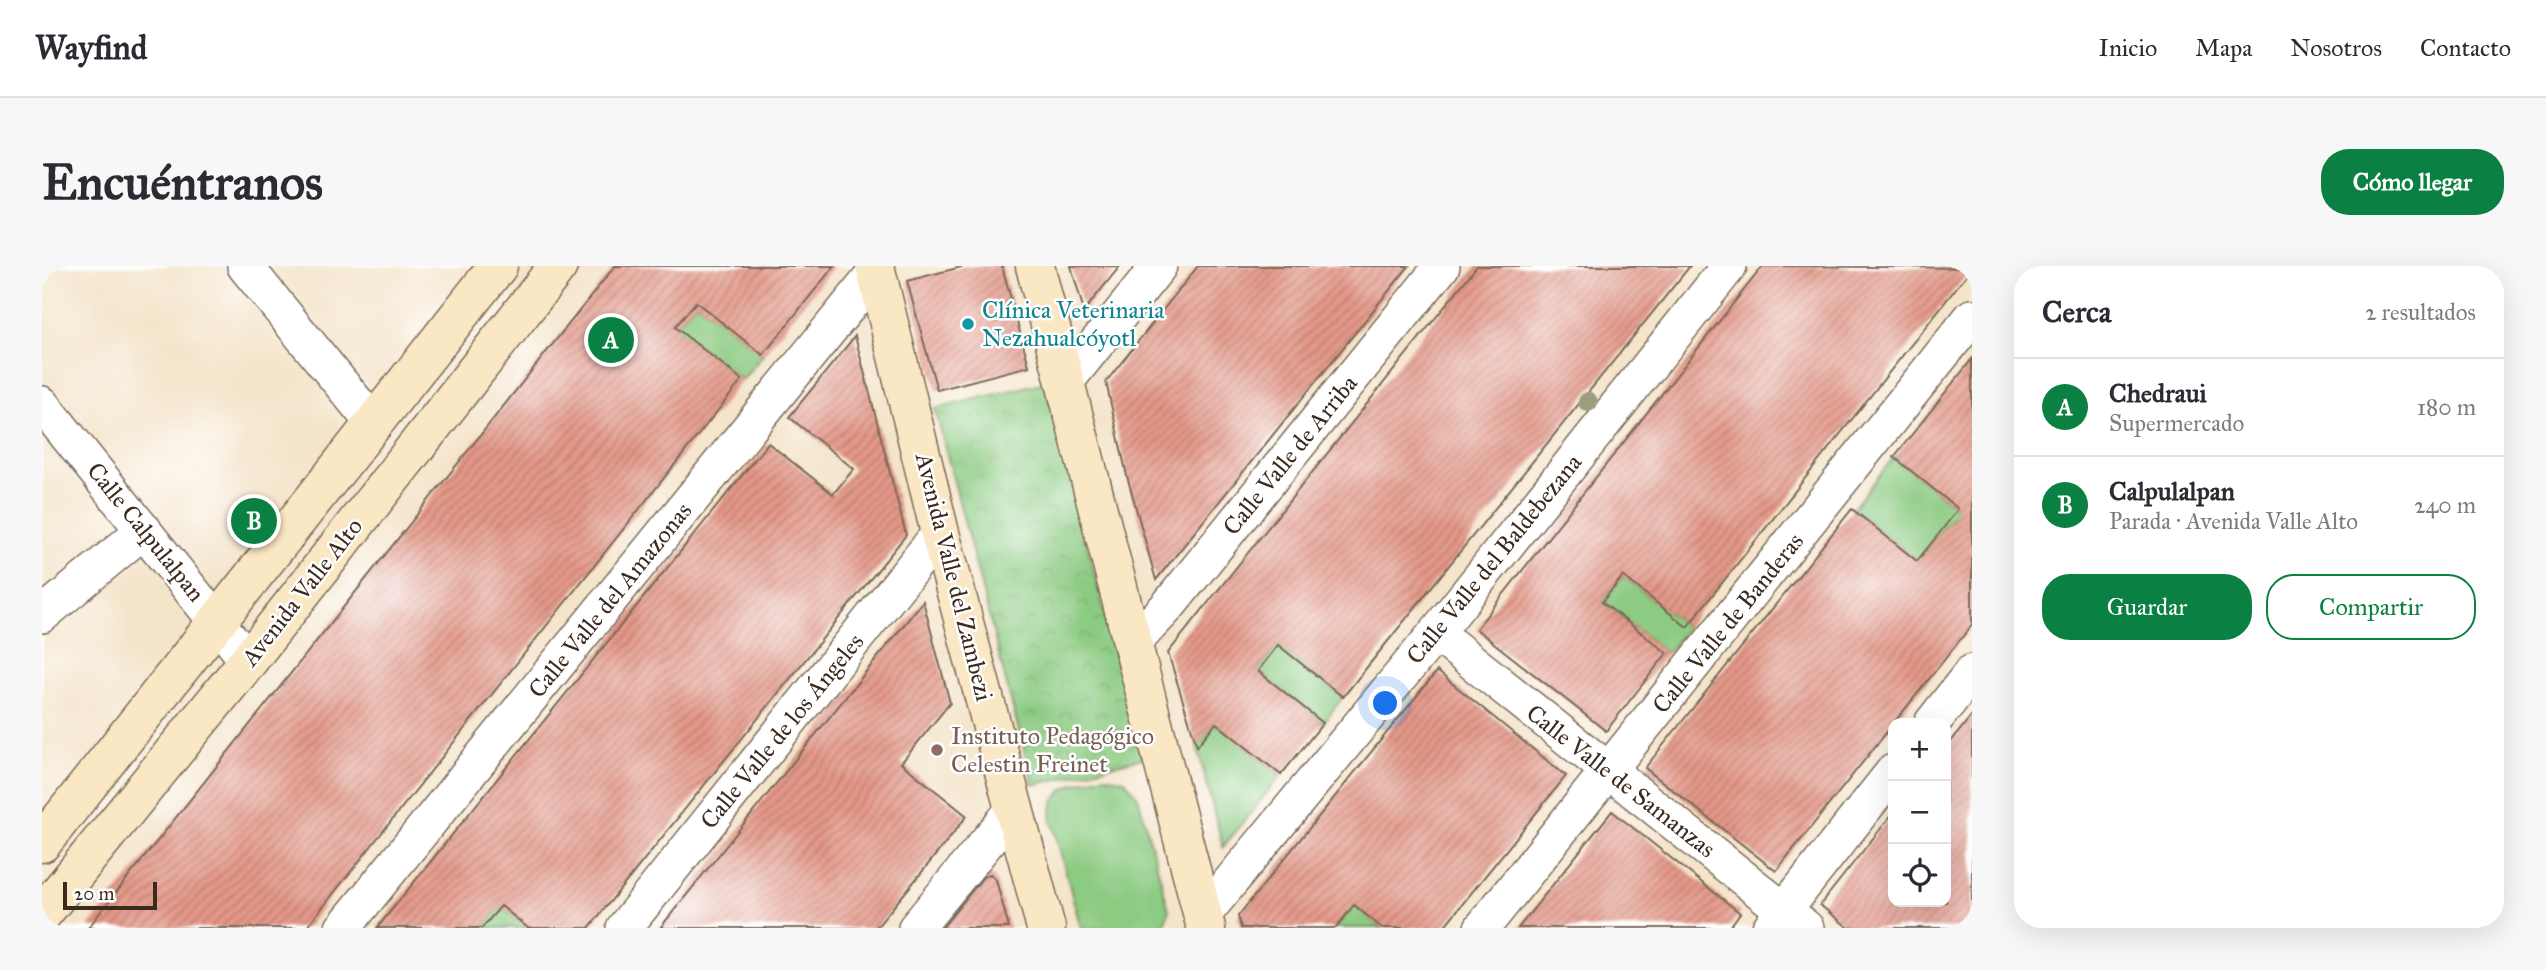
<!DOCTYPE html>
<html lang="es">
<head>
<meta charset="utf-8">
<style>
  :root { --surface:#fff; --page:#f7f7f7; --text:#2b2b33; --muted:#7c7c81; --line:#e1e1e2; --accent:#0b8043 }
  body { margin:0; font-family:"IM FELL Great Primer",serif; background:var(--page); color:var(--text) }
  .controls { position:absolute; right:21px; bottom:21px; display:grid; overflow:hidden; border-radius:14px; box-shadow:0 7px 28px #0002 }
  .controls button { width:63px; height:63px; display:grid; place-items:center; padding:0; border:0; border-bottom:2px solid var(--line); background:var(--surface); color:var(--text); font:35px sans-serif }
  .scale { position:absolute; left:21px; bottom:18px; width:94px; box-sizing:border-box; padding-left:7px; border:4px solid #3b2a1e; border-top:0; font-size:19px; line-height:24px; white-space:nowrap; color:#3b2a1e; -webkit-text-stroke:5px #fff; paint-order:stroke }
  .you { position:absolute; left:1344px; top:438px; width:24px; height:24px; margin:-18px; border:5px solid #fff; border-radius:50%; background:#1a73e8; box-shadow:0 0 0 10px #1a73e833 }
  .badge { display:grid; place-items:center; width:46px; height:46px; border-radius:50%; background:var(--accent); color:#fff; font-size:23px; font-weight:700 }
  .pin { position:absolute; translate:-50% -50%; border:4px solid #fff; box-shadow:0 2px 7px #0006 }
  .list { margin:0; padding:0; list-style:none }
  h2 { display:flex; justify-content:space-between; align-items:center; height:91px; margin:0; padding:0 28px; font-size:30px }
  h2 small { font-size:23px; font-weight:400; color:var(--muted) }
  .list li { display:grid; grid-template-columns:46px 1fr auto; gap:21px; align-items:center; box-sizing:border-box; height:98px; padding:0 28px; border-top:2px solid var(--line) }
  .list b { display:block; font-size:26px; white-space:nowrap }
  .list p { margin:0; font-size:23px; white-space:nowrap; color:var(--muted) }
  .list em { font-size:23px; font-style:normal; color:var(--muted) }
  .actions { display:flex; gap:14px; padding:21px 28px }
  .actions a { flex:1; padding:16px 0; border:2px solid var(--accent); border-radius:28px; text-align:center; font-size:24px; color:var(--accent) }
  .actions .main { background:var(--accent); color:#fff }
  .icon { flex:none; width:38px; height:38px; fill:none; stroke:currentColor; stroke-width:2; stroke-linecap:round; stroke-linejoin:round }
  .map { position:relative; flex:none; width:1930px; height:662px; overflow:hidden; border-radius:28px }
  header { display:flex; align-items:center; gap:42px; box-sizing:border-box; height:98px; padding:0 35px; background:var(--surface); border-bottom:2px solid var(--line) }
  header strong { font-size:33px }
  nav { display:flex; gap:38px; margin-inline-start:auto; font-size:24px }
  .intro { display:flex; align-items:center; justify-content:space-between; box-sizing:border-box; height:168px; padding:0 42px }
  h1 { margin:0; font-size:49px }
  .button { padding:18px 32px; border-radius:28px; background:var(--accent); color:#fff; font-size:24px; font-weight:700 }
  main { display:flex; gap:42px; padding:0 42px }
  aside { flex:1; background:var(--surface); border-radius:28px; box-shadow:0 7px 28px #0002 }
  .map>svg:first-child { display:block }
  .grass { fill:#8ccb82; stroke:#647a50; stroke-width:2 }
  .park { fill:url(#park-crowns); stroke:#647a50; stroke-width:2 }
  .building { fill:url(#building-hatch) }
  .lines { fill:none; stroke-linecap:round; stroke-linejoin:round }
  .street-casing { stroke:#7c6b5a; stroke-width:38 }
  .secondary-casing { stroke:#7c6b5a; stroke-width:41 }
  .street { stroke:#fff; stroke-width:35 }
  .secondary { stroke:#fae7c3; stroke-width:38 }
  .tree { fill:#9e9c7f }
  .culture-dot { fill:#0f9aa8; stroke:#fff; stroke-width:2.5 }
  .education-dot { fill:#8d6e63; stroke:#fff; stroke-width:2.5 }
  .labels { text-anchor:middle; stroke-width:5; stroke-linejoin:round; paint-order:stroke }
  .culture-label { font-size:24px; fill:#0d838f; stroke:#fff; text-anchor:start }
  .street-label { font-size:24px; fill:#3b2a1e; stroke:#fff }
  .education-label { font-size:24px; fill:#785e54; stroke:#fff; text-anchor:start }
</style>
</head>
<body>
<header>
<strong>Wayfind</strong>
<nav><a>Inicio</a><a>Mapa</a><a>Nosotros</a><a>Contacto</a></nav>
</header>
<div class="intro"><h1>Encuéntranos</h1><a class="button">Cómo llegar</a></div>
<main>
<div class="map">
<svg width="1930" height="662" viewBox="0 0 1930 662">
  <defs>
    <pattern id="park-crowns" width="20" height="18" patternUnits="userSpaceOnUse" patternTransform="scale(1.75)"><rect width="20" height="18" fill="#8ccb82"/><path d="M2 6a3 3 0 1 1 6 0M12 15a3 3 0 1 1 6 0" fill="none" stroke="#7aae70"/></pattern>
    <pattern id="building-hatch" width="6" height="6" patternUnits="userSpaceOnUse" patternTransform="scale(1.75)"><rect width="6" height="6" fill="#e49888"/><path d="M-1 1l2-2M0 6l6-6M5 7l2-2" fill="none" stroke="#ba7c6f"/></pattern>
  </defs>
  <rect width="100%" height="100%" fill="#fff"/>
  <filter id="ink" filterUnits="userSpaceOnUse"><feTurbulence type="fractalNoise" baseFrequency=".0143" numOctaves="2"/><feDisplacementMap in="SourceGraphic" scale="14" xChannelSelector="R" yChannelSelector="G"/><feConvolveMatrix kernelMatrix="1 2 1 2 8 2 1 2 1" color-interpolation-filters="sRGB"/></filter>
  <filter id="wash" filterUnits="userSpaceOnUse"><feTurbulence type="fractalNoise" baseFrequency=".00686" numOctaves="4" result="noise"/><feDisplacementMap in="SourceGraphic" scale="28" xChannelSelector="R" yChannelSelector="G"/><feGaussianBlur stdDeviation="1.57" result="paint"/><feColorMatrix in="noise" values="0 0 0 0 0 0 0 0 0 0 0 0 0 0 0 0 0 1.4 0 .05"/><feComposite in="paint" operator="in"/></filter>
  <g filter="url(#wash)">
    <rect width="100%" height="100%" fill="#f4e4ca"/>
    <path class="grass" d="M654,36l67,53 -21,25 -67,-53z
      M1852,191l64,52 -41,52 -65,-52z
      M1581,310l64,51 -20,26 -65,-51z
      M1236,379l65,52 -20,26 -65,-52z
      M1174,457l65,52 -58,72 -26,-101z
      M1063,510l20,4 13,17 31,113 -6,18h-82l-30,-110c1,-33 27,-36 54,-42z
      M1312,639l28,23h-46z
      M459,640l27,22h-46z"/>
    <path class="park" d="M1003,116l97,376 -109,27 -98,-376z"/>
    <g id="blocks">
      <path class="building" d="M573,0h219l-71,89 -67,-53 -21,25 67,53 -436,548h-218z
        M923,0h37l27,100 -92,24 -30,-109z
        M1029,0h49l-36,45z
        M1156,0h211l-253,314 -29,-104 -21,-94z
        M1435,0h213l-347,431 -65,-52 -20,26 65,52 -42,52 -65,-52 -19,23 -29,-93z
        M1721,0l209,2 -285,359 -64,-51 -21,26 65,51 -61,78 -130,-102z
        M813,70l51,199 -317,393h-61l-27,-22 -19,22h-105l391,-485 65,51 21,-25 -65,-52z
        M1930,93v266l-196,246 -131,-103 207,-259 65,52 21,-26 20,-26 -64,-52z
        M881,335l27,102 -49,60 66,53 -41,51 -50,61h-216z
        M1395,405l129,105 -123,152h-61l-28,-23 -18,23h-95l-3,-12z
        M1930,449v213h-123l-29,-23 73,-92v89h53v-154z
        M1570,545l128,102 -11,15h-211z
        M948,608l6,6 13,48h-67l41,-51z"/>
    </g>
  </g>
  <g filter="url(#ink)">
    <use href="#blocks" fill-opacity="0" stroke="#7c6b5a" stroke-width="2"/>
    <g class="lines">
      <defs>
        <path id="street" d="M203,0l129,158
          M1025,114l92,-114
          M0,138l206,257
          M0,349l102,-85
          M1394,367l370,295
          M1092,376l34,-36 274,-340
          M1890,457l40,-51
          M1161,649l233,-282 293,-367
          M301,662l534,-657
          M582,662l316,-395
          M874,662l99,-120
          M1440,662l490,-611
          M1728,662l123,-156"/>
        <path id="secondary" d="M833,0l65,267 106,395
          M993,0l171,662
          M0,577l456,-577
          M0,648l206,-253 310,-395"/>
      </defs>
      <use href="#street" class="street-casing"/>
      <use href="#secondary" class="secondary-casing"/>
      <use href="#street" class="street"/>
      <use href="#secondary" class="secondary"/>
    </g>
    <circle class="tree" cx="1546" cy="136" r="10"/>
  </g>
  <circle class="culture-dot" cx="926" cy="58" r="7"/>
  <circle class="education-dot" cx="895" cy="484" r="7"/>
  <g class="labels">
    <g class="culture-label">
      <text x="940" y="52">Clínica Veterinaria<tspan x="940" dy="28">Nezahualcóyotl</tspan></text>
    </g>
    <g class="street-label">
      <text transform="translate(1248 189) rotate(-51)" y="8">Calle Valle de Arriba</text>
      <text transform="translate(104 266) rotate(51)" y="8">Calle Calpulalpan</text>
      <text transform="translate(1452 293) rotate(-51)" y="8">Calle Valle del Baldebezana</text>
      <text transform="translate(912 311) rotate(76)" y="8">Avenida Valle del Zambezi</text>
      <text transform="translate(260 326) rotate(-52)" y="8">Avenida Valle Alto</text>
      <text transform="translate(568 334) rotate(-51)" y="8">Calle Valle del Amazonas</text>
      <text transform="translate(1686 357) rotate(-51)" y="8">Calle Valle de Banderas</text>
      <text transform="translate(740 465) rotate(-51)" y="8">Calle Valle de los Ángeles</text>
      <text transform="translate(1579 515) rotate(38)" y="8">Calle Valle de Samanzas</text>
    </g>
    <g class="education-label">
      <text x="909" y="478">Instituto Pedagógico<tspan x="909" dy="28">Celestin Freinet</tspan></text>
    </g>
  </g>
</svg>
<div class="controls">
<button>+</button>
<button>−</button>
<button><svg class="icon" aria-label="locate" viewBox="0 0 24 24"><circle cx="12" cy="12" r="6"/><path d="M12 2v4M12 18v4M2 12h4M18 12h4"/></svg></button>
</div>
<div class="scale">20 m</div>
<div class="you"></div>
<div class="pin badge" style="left:569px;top:74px">A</div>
<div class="pin badge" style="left:212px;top:255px">B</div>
</div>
<aside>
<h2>Cerca<small>2 resultados</small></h2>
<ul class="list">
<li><span class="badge">A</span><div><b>Chedraui</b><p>Supermercado</p></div><em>180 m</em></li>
<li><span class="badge">B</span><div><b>Calpulalpan</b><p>Parada · Avenida Valle Alto</p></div><em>240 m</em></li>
</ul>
<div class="actions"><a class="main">Guardar</a><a>Compartir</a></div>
</aside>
</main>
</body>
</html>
